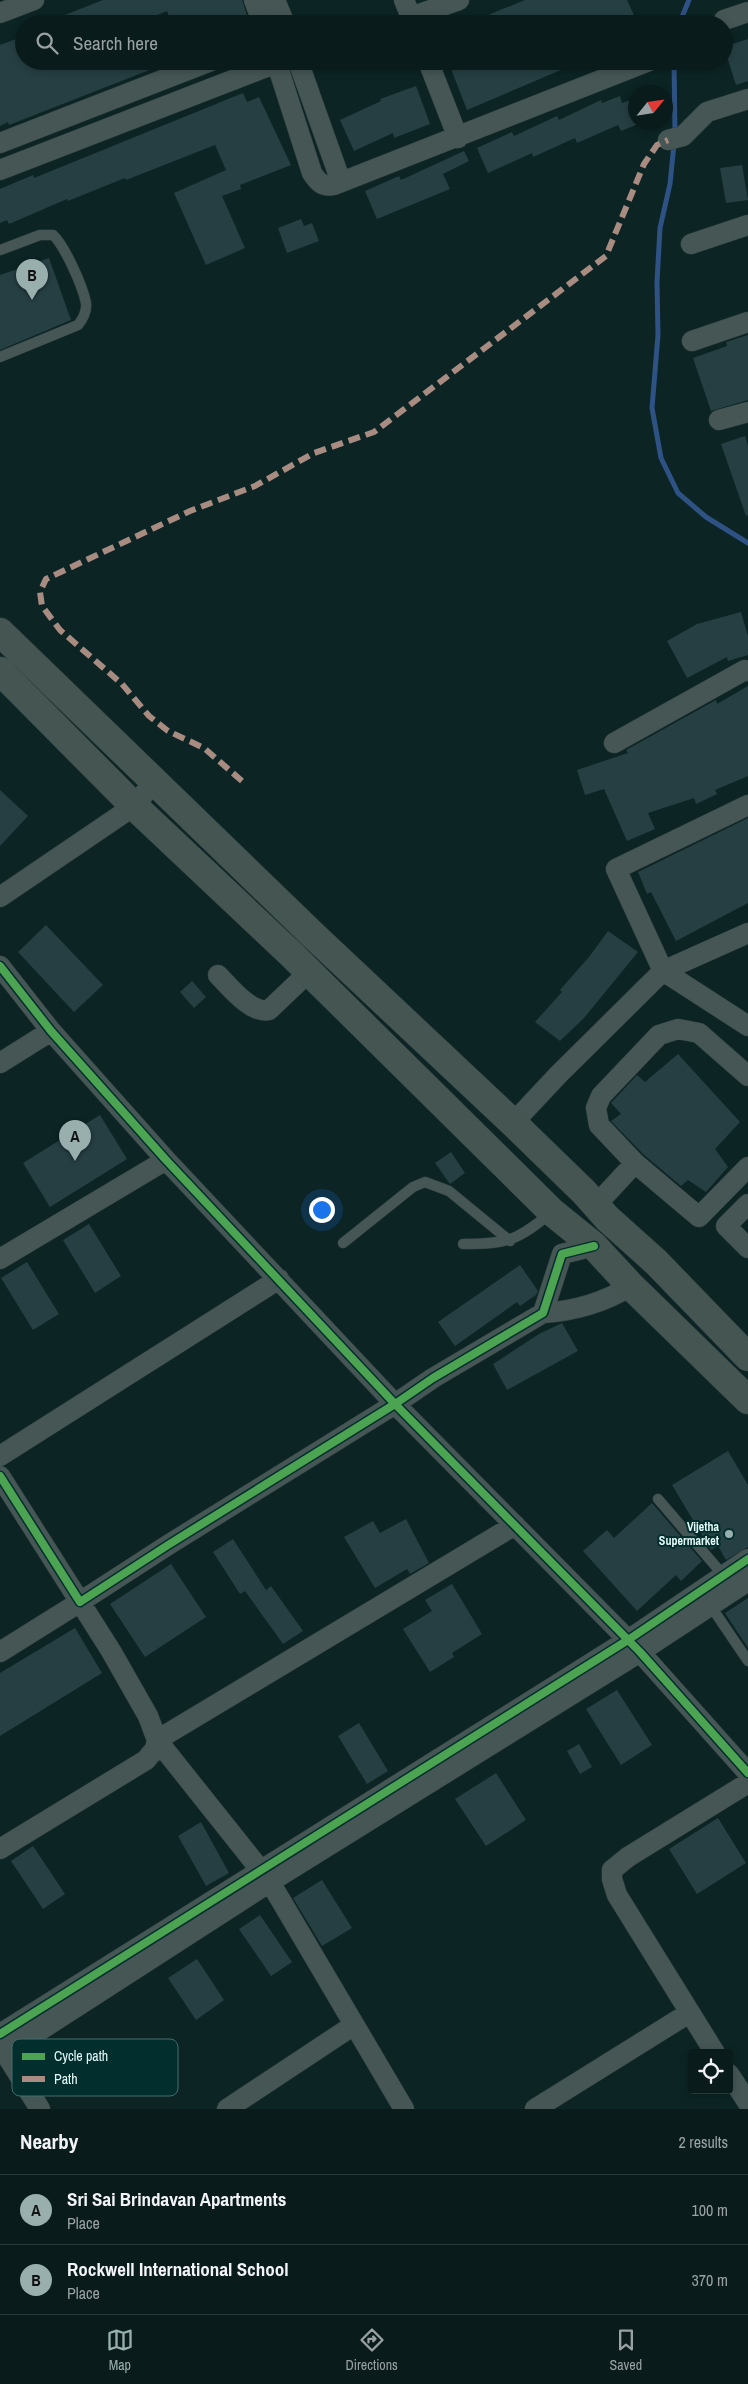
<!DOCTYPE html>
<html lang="en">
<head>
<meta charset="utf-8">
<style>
  :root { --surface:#091b1b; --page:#172828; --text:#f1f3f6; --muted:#99a1a3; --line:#29393a; --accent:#98afae }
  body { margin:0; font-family:"Archivo Narrow",sans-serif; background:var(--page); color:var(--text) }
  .controls { position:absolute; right:15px; bottom:15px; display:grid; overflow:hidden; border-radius:5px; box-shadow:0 2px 8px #0003 }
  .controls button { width:45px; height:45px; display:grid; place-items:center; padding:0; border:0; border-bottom:1px solid var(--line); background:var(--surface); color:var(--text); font:25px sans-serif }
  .compass { position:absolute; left:628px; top:85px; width:45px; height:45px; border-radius:50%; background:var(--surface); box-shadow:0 2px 8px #0003; rotate:60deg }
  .you { position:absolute; left:321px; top:1209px; width:18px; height:18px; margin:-12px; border:4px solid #fff; border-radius:50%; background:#1a73e8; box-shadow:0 0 0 8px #1a73e833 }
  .badge { display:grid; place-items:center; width:32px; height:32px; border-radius:50%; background:var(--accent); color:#111; font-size:16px; font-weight:700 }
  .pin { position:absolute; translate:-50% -41px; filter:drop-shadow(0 1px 2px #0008) }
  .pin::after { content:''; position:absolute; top:26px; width:18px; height:15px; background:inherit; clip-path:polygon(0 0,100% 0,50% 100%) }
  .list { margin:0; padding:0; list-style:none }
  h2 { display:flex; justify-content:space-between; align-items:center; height:65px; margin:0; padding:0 20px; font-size:21px }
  h2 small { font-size:16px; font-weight:400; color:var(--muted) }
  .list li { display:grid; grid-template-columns:32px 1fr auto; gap:15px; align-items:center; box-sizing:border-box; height:70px; padding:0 20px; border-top:1px solid var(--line) }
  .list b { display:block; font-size:19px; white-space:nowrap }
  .list p { margin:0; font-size:16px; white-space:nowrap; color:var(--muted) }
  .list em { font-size:16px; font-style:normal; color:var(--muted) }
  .icon { flex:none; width:28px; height:28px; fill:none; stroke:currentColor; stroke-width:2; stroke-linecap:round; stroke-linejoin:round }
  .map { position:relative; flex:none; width:748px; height:2109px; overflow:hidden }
  .search { position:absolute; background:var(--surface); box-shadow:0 2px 8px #0003; left:15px; right:15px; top:15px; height:55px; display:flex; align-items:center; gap:12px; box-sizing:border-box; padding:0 18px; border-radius:28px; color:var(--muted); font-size:19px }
  .sheet { height:205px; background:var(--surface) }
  nav { display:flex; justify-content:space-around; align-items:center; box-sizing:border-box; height:70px; border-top:1px solid var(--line); background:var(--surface); font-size:14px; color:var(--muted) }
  nav a { display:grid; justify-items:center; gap:2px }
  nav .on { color:var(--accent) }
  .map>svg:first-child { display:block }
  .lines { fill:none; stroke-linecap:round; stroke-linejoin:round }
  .stream { stroke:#2f5284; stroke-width:5 }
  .building { fill:#263f43 }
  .service-casing { stroke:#304140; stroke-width:11 }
  .minor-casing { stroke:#304140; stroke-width:21 }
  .primary-casing { stroke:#304140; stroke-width:29 }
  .service { stroke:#455655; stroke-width:10 }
  .minor { stroke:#455655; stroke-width:20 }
  .primary { stroke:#445552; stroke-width:28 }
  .quiet { stroke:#a88b81; stroke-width:6; stroke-dasharray:12 6; stroke-linecap:butt }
  .cycleway-casing { stroke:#022f2d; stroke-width:11 }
  .cycleway { stroke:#4ca352; stroke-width:8 }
  .poi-dot { fill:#98afae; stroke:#022f2d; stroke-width:2 }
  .labels { text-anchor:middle; stroke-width:4; stroke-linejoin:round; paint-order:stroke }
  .poi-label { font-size:12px; font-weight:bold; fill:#e4faf8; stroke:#022f2d; text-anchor:end }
  .key { fill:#022f2d; stroke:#466c6a; stroke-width:1 }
  .key-label { font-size:14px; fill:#e4faf8 }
</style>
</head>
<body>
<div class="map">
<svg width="748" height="2109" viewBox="0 0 748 2109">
  <rect width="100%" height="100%" fill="#0c2424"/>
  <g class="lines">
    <path class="stream" d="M679,24l10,-24
      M674,61l1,72
      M674,144l-4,40 -10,44 -3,54 1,53 -6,73 9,50 17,35 28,24 42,26"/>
  </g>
  <path class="building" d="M103,0h139l8,24h-78l-5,-13 -31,13h-94z
    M525,0h102l11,24h-172z
    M24,36v25l146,1 -161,63 -1,-3 -8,4v-81z
    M748,39v42l-12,4 -12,-38z
    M448,61h134l-115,49z
    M416,86l14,38 -36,14 -1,-5 -39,18 -14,-31 41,-19 -1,-2z
    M243,93l4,9 12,-5 32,68 -51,20 1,4 -19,7 23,52 -39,17 -32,-72 52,-23 -11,-25 -89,35 -1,-2 -57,23 -1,-2 -58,25 -2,-4 -7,3v-34l33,-14 1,3z
    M620,96l2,7 14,-5v27l-15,6 -3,-6 -41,18 -2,-5 -42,19 -1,-4 -44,20 -11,-25 35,-16 2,4 43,-20 2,4 42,-20 1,3z
    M464,151l5,10 -26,13 7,15 -73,30 -12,-28 34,-15 2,4z
    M742,165l6,35 -22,3 -6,-35z
    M301,219l3,7 8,-3 7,18 -32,12 -9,-25z
    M49,258l22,62 -71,30v-75z
    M748,335v65l-37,11 -18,-53 34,-12 -1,-4z
    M745,436l3,10v69l-2,1 -25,-72z
    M741,612l7,24v19l-20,6 -1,-4 -40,21 -20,-37 30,-17z
    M748,686v90l-33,14 2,4 -21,10 -2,-6 -46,15 7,16 -28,12 -23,-52 -19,6 -8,-25 51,-17 -2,-3 90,-50 1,4z
    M0,790l28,26 -28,30z
    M748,818v85l-72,38 -25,-49 -4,2 -9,-22z
    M46,925l57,60 -29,27 -56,-60z
    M608,931l30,21 -54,66 -24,23 -25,-19 27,-30 -2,-2 29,-33z
    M192,981l14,16 -12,11 -14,-16z
    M678,1054l62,68 -25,27 13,18 -22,25 -18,-12 -7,6 -38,-32 -32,-33 10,-7 -10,-11 26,-28 8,7z
    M100,1115l27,44 -77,48 -27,-44z
    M451,1152l14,21 -15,11 -15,-21z
    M89,1224l32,52 -26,17 -32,-53z
    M27,1262l32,52 -26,16 -32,-52z
    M520,1265l18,26 -2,4 -16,11 -3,-4 -62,44 -17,-24z
    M562,1323l16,28 -71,39 -14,-26 46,-30z
    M728,1451l20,34v62l-22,13 -8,-14 -7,4 -39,-65z
    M652,1503l50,58 -21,20 -5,-6 -39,36 -54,-60 24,-21 7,8z
    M406,1519l23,44 -19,11 -3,-5 -32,19 -31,-51 29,-16 7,12z
    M233,1539l33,51 5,-4 32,45 -20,13 -38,-53 -5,3 -27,-42z
    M171,1564l35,53 -61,40 -35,-53z
    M452,1584l30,50 -30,19 2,4 -24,15 -27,-43 29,-18 -7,-11z
    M748,1598v50l-23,-35z
    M75,1628l27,45 -102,63v-63z
    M617,1690l35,55 -31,20 -35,-56z
    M359,1723l29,48 -21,13 -29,-48z
    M579,1744l13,23 -12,7 -13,-23z
    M496,1773l30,47 -40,26 -31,-47z
    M718,1818l28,45 -49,31 -28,-45z
    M201,1822l28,51 -23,13 -28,-50z
    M33,1846l32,48 -22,15 -32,-48z
    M322,1880l30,48 -30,18 -29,-48z
    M260,1915l32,47 -21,14 -32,-47z
    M197,1959l27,41 -28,20 -28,-42z"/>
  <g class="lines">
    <defs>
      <path id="service" d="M0,250l40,-15h13c12,11 30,52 33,68 1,9 -3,16 -8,22l-78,32
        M343,1243l70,-56 12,-5 24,9 61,50
        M463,1244c45,0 53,-3 88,-31
        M658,1499l66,77
        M710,1605l38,56"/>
      <path id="minor" d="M254,0l9,24
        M275,0l10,24
        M404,0l10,24
        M0,13l34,-13
        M411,17l48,-17
        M724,20l24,-8
        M276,61l36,112c6,9 10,14 22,12l315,-124
        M298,61l43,121
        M428,61l30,77
        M668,140l15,-4 24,-24 41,-13
        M0,143l211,-82
        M0,170l282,-109
        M691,244l57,-19
        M692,341l56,-19
        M719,420l29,-8
        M614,743l131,-73 3,1
        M748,805l-132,64 47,102 85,55
        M0,897l134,-91 20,-24
        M0,966l51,65 115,129 229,244 38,-26 110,-65 19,-59 32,-8
        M218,975c12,12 33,39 51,35l40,-38
        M0,1063l51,-32
        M748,1076l-49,-43 -21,-4 -19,6 -58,61 -5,12 3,17 36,38 64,54 49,-50
        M513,1123l45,-48 105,-104 85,-38
        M748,1204l-22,22 22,22
        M596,1205l39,-42
        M0,1259l166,-99
        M543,1313c33,-2 60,-10 88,-27
        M0,1456l279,-177
        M0,1476l80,126 88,-57 227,-141 245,248 108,121
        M0,1652l80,-50 31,49 37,65 9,24 -2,9 -9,11 -146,89
        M0,2034l628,-394 120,-81
        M0,2045l40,64
        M5,2053l265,-171 370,-230 108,-71
        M715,2053l-98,-158 -5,-16v-9l16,-13 120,-74
        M729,2074l19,29
        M227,2109l127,-84
        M404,2109l-134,-227 -113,-142 358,-215
        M535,2109l154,-96"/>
      <path id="primary" d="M0,632l313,303 200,188 71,69 23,26 49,44 92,95
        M0,671l134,135 158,149 260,257 42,34 37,40 117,114"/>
    </defs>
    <use href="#service" class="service-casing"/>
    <use href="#minor" class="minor-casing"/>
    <use href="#primary" class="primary-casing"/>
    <use href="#service" class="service"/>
    <use href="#minor" class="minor"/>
    <use href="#primary" class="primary"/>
    <path class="quiet" d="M242,781l-38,-33 -36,-17 -19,-15 -27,-32 -62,-54 -18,-24 -2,-14 6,-13 144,-68 65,-25 59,-33 60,-21 232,-176 38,-92 13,-19 11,-5"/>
    <defs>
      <path id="cycleway" d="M0,966l51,65 115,129 229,244 38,-26 110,-65 19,-59 32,-8
        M0,1476l80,126 88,-57 227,-141 245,248 108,121
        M0,2034l628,-394 120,-81"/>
    </defs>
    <use href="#cycleway" class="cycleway-casing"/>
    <use href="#cycleway" class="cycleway"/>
  </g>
  <circle class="poi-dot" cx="729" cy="1534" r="5"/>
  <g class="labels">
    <g class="poi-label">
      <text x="719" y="1531">Vijetha<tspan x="719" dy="14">Supermarket</tspan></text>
    </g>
  </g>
  <rect x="12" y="2039" width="166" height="57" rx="8" class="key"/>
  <rect x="22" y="2053" width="23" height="7" fill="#4ca352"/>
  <rect x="22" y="2076" width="23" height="6" fill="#a88b81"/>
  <g class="key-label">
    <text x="54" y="2061">Cycle path</text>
    <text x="54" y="2084">Path</text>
  </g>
</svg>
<div class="controls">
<button><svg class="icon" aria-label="locate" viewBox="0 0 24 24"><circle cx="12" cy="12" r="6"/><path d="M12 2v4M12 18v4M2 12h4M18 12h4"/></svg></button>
</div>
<svg class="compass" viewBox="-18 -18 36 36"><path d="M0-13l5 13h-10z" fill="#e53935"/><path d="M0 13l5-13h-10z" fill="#99a1a3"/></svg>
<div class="you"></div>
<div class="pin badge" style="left:75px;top:1161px">A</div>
<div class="pin badge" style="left:32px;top:300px">B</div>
<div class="search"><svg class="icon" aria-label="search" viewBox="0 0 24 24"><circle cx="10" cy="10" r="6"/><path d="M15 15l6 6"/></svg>Search here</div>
</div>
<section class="sheet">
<h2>Nearby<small>2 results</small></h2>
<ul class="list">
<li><span class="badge">A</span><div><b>Sri Sai Brindavan Apartments</b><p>Place</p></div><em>100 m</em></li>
<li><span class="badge">B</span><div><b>Rockwell International School</b><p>Place</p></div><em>370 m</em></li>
</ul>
</section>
<nav>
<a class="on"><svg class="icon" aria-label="map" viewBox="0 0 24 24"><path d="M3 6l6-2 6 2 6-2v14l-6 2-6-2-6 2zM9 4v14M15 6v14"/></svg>Map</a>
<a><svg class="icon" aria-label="directions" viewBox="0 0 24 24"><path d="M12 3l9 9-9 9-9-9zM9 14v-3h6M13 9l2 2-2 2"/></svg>Directions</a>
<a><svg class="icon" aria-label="saved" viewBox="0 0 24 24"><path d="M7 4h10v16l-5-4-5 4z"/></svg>Saved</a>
</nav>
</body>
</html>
